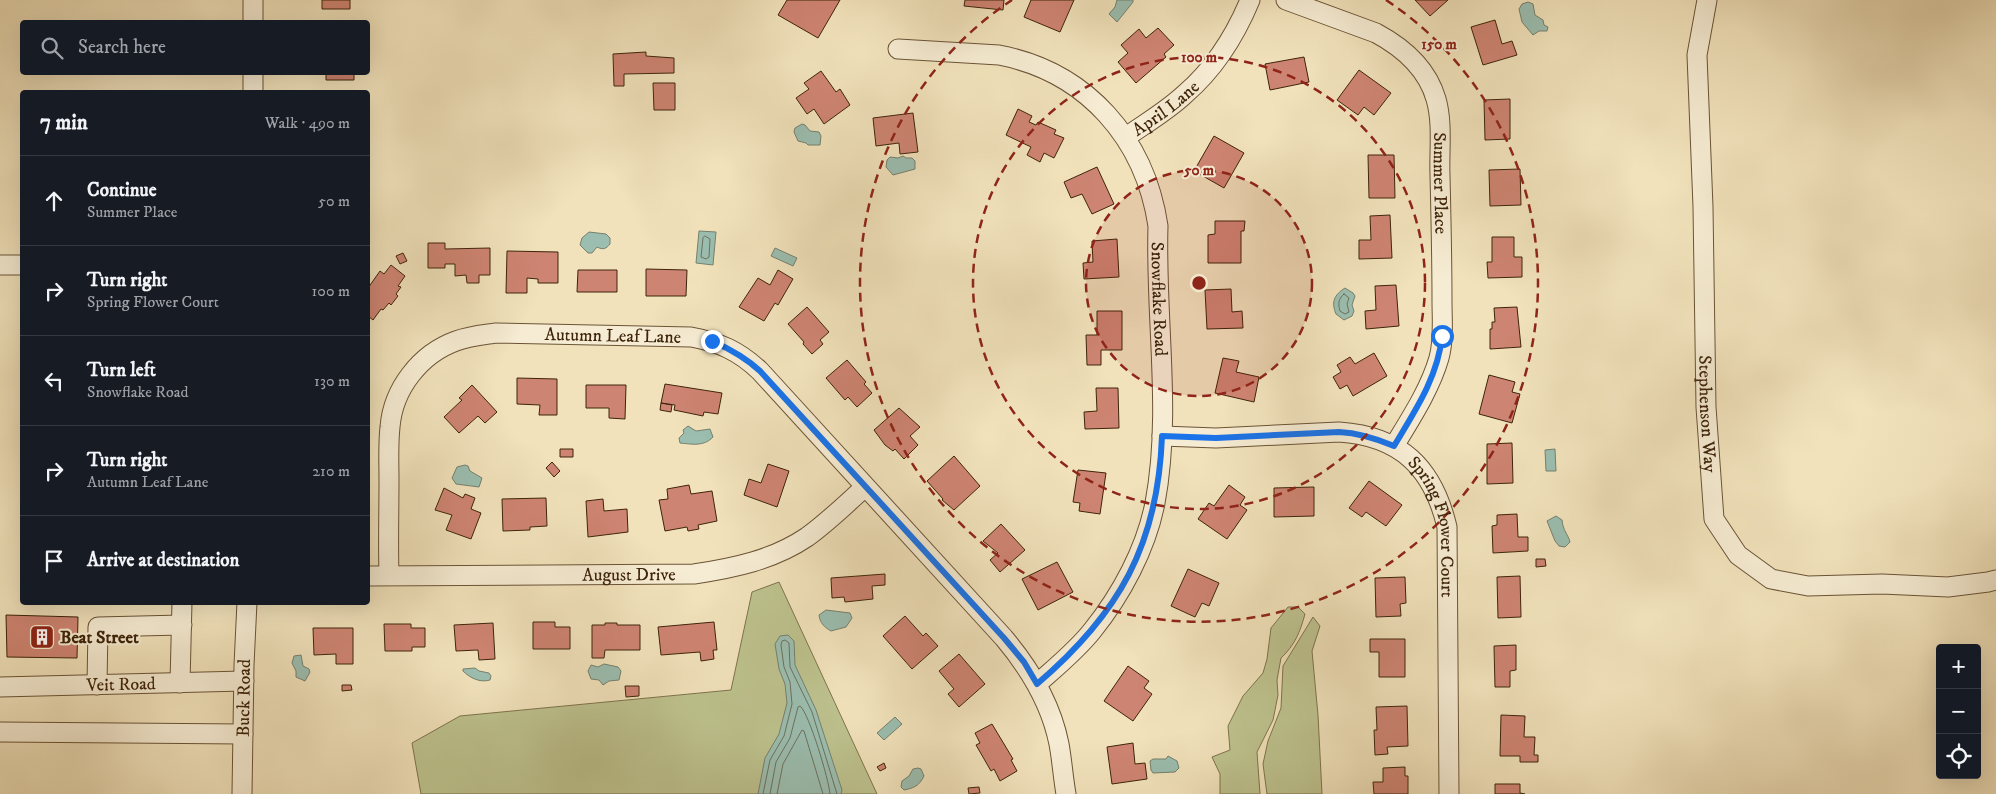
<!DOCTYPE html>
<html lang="en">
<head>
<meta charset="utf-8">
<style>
  :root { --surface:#171b24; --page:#20242c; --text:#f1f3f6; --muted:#9ea1a6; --line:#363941 }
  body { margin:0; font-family:"IM FELL DW Pica",serif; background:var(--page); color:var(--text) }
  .controls { position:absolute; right:15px; bottom:15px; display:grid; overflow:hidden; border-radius:5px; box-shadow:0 5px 20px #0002 }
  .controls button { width:45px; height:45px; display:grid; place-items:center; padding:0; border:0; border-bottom:1px solid var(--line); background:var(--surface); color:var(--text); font:25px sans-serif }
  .stop { position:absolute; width:15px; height:15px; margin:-11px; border:4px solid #1a73e8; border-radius:50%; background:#fff }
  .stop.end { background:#1a73e8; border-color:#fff; box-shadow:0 1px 5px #0008 }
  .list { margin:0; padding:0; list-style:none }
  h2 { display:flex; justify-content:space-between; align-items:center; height:65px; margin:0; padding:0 20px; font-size:21px }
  h2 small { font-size:16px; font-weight:400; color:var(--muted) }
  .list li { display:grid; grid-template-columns:32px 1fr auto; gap:15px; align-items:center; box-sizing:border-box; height:90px; padding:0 20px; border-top:1px solid var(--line) }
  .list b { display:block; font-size:19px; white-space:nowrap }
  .list p { margin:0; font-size:16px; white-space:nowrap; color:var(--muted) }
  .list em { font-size:16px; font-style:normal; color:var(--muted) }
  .icon { flex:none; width:28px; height:28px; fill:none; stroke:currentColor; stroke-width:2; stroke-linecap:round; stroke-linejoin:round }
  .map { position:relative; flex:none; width:1996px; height:794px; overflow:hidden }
  .search { position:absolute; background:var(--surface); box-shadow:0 5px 20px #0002; left:20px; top:20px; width:350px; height:55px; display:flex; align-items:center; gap:12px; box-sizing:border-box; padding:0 18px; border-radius:5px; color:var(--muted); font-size:19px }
  .panel { position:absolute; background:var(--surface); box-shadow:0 5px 20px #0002; left:20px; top:90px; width:350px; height:515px; border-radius:5px }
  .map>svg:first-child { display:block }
  .green { fill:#bdc28e; stroke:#7e734c }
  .water { fill:#9bbeb0; stroke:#76806e }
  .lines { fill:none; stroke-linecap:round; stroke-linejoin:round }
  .shore { stroke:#6c715d; stroke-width:1 }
  .building { fill:#ce8472; stroke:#3e240a }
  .minor-casing { stroke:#6b5436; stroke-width:21 }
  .minor { stroke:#f6ecd3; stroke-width:19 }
  .route { stroke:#1a73e8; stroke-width:6 }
  .ring { fill:none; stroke:#8f2418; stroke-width:2.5; stroke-dasharray:9 6 }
  .labels { text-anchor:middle; stroke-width:4; stroke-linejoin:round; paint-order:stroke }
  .street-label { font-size:18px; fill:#3e240a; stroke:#f6ecd3 }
  .poi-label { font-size:18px; font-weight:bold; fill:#3e240a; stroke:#f6ecd3; text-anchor:start }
  .centre { fill:#8f2418; stroke:#f6ecd3; stroke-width:2.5 }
  .ring-label { font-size:15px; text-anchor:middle; font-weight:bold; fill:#8f2418; stroke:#f6ecd3; stroke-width:4; stroke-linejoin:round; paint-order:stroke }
</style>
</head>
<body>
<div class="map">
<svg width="1996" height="794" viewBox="0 0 1996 794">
  <rect width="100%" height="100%" fill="#f1e2bb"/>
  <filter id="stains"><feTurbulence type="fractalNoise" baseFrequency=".004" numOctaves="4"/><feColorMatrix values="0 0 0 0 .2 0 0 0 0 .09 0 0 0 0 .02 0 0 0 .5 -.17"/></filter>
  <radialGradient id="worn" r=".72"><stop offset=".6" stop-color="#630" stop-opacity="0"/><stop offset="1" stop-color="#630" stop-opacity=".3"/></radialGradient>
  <path class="green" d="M779,582l98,212h-456l-9,-51 48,-27 271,-26 21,-98z
    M1288,607h10l7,7c-5,18 -10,31 -24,44l-4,22 1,15 -5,25 -16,32 3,42h-40v-20l-8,-17 18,-7 -2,-24 15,-30 20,-23 4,-14 4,-31z
    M1313,617l7,9 -8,25 6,64 4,79h-55l-4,-30 5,-23 13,-33 2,-42z"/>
  <path class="water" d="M1117,0h16v2l-16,20 -8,-8 6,-7z
    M1528,2l5,2 2,11 8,5 1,5 4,2 -1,4h-8l-6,4 -11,-13 -3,-13 3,-5z
    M802,124l3,1 5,6 9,1 2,4 -1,9h-12l-2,-2 -8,-2 -4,-9 1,-4z
    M903,156l3,2h6l3,3v8l-22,6 -7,-8 1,-7 3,-3 8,1z
    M699,231l17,1 -3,33 -17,-2z
    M589,232l17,2 4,4v6c-4,5 -7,6 -13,3l-5,6h-4l-8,-8 2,-7z
    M775,248l22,10 -4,8 -22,-10z
    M1345,288l8,5 2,3 -3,9 2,6 -2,5 -8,4 -8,-6c-5,-12 -2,-19 9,-26z
    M688,426l8,5 14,-2 3,8c-9,10 -22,7 -33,6l-1,-5 5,-5 -1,-3z
    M1555,449l1,22h-10l-1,-21z
    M465,465l3,1 2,5 12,7 -3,9 -23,-3 -4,-6 5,-11z
    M1556,516l6,4c1,11 6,14 8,22l-5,5 -6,-1 -4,-5 -8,-20z
    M826,610l24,3 2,5 -6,9 -15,4c-7,-4 -11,-8 -12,-16z
    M788,635l6,6 1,24 21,45 26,80 -1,4h-83l7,-36 14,-24 8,-31 -2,-19 -6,-15 -4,-25 5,-8z
    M301,655l2,11 6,3 1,3 -5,9 -9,-4v-6l-4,-8 2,-7z
    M604,664l14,3 3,4 -2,9 -10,1 -6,4 -4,-5 -8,-1 -3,-8 3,-6 7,2z
    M475,668l4,3 10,2 2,3 -1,4c-10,3 -20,-2 -27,-9v-2z
    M895,717l7,7 -18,16 -7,-7z
    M1168,756l9,5 2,7 -4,4 -22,1 -2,-3 -1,-9 3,-2h13z
    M918,768l3,1 3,7c-5,10 -10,12 -20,14l-3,-3 1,-6 7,-5 4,-7z"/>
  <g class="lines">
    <path class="shore" d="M705,236l5,3 -1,18 -3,2 -5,-2 2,-19z
      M1344,294l5,4 -2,6 2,8 -4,2 -5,-3c-2,-7 -2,-12 4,-17z
      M763,794l7,-34 14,-24 8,-32 -2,-22 -6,-15 -3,-22 1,-4 3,-1 4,3 1,24 22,45 25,82
      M770,794l6,-32 14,-24 8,-31 2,-1c9,7 29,74 30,88
      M777,794l6,-30 19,-34 2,1 19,63"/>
  </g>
  <path class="building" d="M322,0h28v9h-28z
    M787,0h53l-22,38 -40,-23z
    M965,0h39l-1,10 -39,-4z
    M1031,0h43l-14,32 -36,-15z
    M1415,0h33l-18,16z
    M1495,20l7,24 10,-3 5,14 -34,10 -12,-38z
    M1158,28l16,17 -10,9 2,3 -30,26 -18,-21 10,-9 -7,-8 18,-16 7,9z
    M646,52v4l28,2v15l-50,1v12h-10l-1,-32z
    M1304,57l5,25 -39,8 -5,-26z
    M1359,70l32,23 -17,22 -10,-8 -6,8 -21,-15z
    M821,71l15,21 4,-3 10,16 -26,19 -10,-15 -7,5 -11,-16 13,-9 -5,-6z
    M326,72h28v8h-28z
    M653,83h22v27h-21z
    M1510,99v40l-25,1 -1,-40z
    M1018,109l14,7 -3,6 7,3 2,-3 18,8 -2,4 10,4 -10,20 -10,-5 -4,9 -13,-7 4,-8 -25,-12z
    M913,113l5,39 -18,2 -1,-11 -23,3 -3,-28z
    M1214,136l30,17 -20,35 -30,-17z
    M1368,155h26l1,43h-26z
    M1097,167l17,37 -22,10 -10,-20 -11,4 -7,-16z
    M1520,169l1,36 -31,1 -1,-36z
    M1390,215l2,43 -33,1v-19h12l-1,-24z
    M1215,221h30l-1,10h-3v32h-33v-28l7,-1z
    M1492,237h22v20h8v20l-34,1 -1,-16h5z
    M1117,239l2,38 -35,2 -1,-16 10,-1 -1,-21z
    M428,243h17v6l45,-1v27h-11v8h-12l-1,-8 -11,1v-12h-10v4h-17z
    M507,251l51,1v31h-20v-4l-11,-1v15h-21z
    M403,253l4,8 -7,3 -4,-8z
    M391,265l14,11 -7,10 3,1 -5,7 2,2 -7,9 -2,-2 -6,7 -2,-1 -8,11 -5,-4v-28l12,-17 4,3z
    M646,269l41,1 -1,26h-40z
    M578,270h39v22h-40z
    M778,270l15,9 -15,26 -3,-2 -11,18 -25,-14 19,-29 12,7z
    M1396,285l3,41 -33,3 -1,-18 11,-1 -1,-24z
    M1231,289l1,23 10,-1 1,17 -36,1 -2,-39z
    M807,307l22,25 -9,8 3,4 -11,10 -9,-10 1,-2 -16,-18z
    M1517,307l4,40 -31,2v-20h2v-7h3l-1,-14z
    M1097,311h25v39h-21v15h-14l-1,-30h11z
    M1374,353l13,23 -34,20 -6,-11 -7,4 -7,-12 8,-5 -4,-7 13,-8 5,7z
    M1223,358l16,3 -3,11 23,5 -5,25 -39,-9z
    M847,360l19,22 -2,2 8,9 -15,14 -9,-10 -3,3 -19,-22z
    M1489,375l26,7 -3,10 8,2 -8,29 -33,-9z
    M517,378l40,1v36h-18l1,-10 -23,-1z
    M665,384l57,9 -4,21 -14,-2 -1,4 -29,-6 1,-5 -14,-2z
    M472,385l25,27 -12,11 -7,-7 -19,17 -15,-16 18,-17 -3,-2z
    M586,385h40l-1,34 -16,-1v-10h-23z
    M1096,388h22l1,40 -34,1 -1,-17 13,-1z
    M661,403l11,2 -1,7 -11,-2z
    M899,408l21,19 -10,9 8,9 -14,14 -9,-10 -2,2 -8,-6 -11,-15z
    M1512,443l1,40 -26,1v-40z
    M560,449h13v8h-13z
    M954,456l26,30 -26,24 -12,-10 1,-1 -16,-18z
    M552,462l8,9 -6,6 -8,-9z
    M768,464l21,7 -12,36 -33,-12 5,-16 12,4z
    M1078,470l28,3 -6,41 -21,-3 1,-8 -7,-1z
    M1369,481l33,24 -16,21 -20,-14 -4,5 -13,-9z
    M689,485l2,9 21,-3 5,30 -19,4 1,4 -11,2 -1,-4 -22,4 -6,-31 9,-1 -1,-10z
    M1229,485l16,12 -5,8 7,5 -20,29 -29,-20 11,-16 5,3z
    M1314,487v29l-40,1v-29z
    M444,488l19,10 2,-4 10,4 -4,11 10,4 -10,26 -25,-9 6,-15 -17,-5z
    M546,498l1,28 -17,1v3l-27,1 -1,-32z
    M603,499l1,12 23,-2 1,23 -40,5 -2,-36z
    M1517,514l1,23h10v14l-35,2 -1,-27 5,-1v-10z
    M1001,524l24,26 -25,22 -10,-12 8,-7 -15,-12z
    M1536,559h9l1,7 -10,1z
    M1057,562l16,30 -35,18 -16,-31z
    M1188,569l31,14 -10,23 -7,-3 -7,14 -24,-11z
    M885,574v11l-13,1 1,13 -28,3 -1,-5 -12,1 -1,-20z
    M1520,576l1,41 -23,1 -1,-41z
    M1405,577l1,26 -6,1 1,12 -25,1 -1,-39z
    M6,615l72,2 -1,41 -70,-1z
    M905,616l18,20 3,-3 12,13 -26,23 -29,-33z
    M533,622h22v5h15v22h-37z
    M714,622l3,28h-4l1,9 -13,2 -1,-9 -39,3 -3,-28z
    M493,623l2,36 -16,1 -1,-10 -22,1 -2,-26z
    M605,623h12v2h23v25h-35l-1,8h-12v-33h13z
    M384,624h27v4h14v19h-13v4h-27z
    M313,628h40v36h-17v-10l-22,1z
    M1370,639h35v38h-26v-25h-9z
    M1516,645v25l-6,1v16h-15l-1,-41z
    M959,654l26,30 -26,23 -11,-13 6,-5 -15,-18z
    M1128,666l21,15 -5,7 8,6 -19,27 -29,-20z
    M342,685h9l1,5 -10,1z
    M625,686h14v10l-13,1z
    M1407,706l1,40 -21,1 1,7 -13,1 -1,-25h3l-1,-23z
    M1501,715l24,1 -1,21h11l-1,18h4v7h-18v-6h-20z
    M992,724l21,35 -2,1 6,11 -17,10 -6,-12 -3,2 -15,-26 4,-2 -5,-10z
    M1133,743l2,21 10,-1 2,16 -35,5 -5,-37z
    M884,763l2,5 -6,3 -3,-4z
    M1405,767v9h3v18h-34l-1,-12h10v-14z
    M1495,784h25v9l5,1h-30z
    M979,787l1,6 -11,1 -1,-6z"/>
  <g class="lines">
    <defs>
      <g id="minor">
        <path d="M253,0v22"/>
        <path id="s1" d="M1286,0l90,33c28,15 51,35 60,66 7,24 3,52 4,76 1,42 2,84 2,126 0,18 2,39 -3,57 -9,31 -28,60 -45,88"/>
        <path id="s2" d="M1707,0l-10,55 6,152 3,200 8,112 24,36 33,24 37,7 74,-2 66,3 40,-5 8,-2"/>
        <path id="s3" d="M898,49l101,6c88,17 146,84 159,171 -3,92 14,186 -3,277 -9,46 -34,92 -63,128 -16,20 -36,36 -55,53"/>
        <path d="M253,92v-20"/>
        <path id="s4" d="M1126,137c20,-14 41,-26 59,-43 29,-25 50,-58 65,-94"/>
        <path d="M0,265h22"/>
        <path id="s5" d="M1162,436l54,2 123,-6c62,4 94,36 108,95l2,267"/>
        <path id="s6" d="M389,575c-1,-31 0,-63 0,-95 0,-17 -1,-35 1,-53 3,-38 30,-73 66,-86 13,-5 26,-6 40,-8l195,4c28,5 48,14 69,34l244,267c26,31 47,65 55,106 3,16 4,33 7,50"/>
        <path id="s7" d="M368,576l326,-2c40,-6 79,-14 113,-37 21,-15 39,-33 58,-50"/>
        <path d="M180,683l2,-81"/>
        <path d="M97,685l1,-58 84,-2"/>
        <path id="s8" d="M0,687l244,-6"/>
        <path d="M0,732l243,2"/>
        <path id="s9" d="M242,794l2,-129 3,-63"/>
      </g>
    </defs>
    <use href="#minor" class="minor-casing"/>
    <use href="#minor" class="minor"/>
  </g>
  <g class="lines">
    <path class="route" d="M712,341c18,8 33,16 48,30l244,267 20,24 13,22c82,-70 121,-139 125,-248l54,2 123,-6c20,1 36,6 55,14 21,-35 44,-69 48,-110"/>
  </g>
  <circle cx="1199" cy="283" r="113" fill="#8f2418" fill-opacity=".12"/>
  <g class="ring">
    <circle cx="1199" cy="283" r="113"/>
    <circle cx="1199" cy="283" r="226"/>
    <path d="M1386 0A339 339 0 1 1 1012 0"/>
  </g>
  <defs>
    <symbol id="building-square" viewBox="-11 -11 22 22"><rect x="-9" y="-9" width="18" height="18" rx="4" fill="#8f2418" stroke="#f6ecd3"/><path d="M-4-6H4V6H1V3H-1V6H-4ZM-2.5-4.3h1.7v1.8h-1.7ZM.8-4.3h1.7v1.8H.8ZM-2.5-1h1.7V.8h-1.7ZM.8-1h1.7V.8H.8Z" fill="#fff"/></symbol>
  </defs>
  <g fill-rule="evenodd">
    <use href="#building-square" x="28" y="623" width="28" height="28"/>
  </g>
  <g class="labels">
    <g class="street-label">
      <text dy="6" stroke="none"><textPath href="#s4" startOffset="49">April Lane</textPath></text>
      <text dy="6" stroke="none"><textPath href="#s1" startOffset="272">Summer Place</textPath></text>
      <text dy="6" stroke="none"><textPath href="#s3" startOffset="424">Snowflake Road</textPath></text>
      <text dy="6" stroke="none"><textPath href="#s6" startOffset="420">Autumn Leaf Lane</textPath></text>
      <text dy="6" stroke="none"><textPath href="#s2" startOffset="415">Stephenson Way</textPath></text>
      <text dy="6" stroke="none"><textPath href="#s5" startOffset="330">Spring Flower Court</textPath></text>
      <text dy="6" stroke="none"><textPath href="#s7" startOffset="261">August Drive</textPath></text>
      <text dy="6" stroke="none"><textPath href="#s8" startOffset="121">Veit Road</textPath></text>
      <text dy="6" stroke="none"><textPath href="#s9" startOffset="96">Buck Road</textPath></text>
    </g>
    <g class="poi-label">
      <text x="60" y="643">Beat Street</text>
    </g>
  </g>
  <circle cx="1199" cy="283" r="8" class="centre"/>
  <g class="ring-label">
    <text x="1439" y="49">150 m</text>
    <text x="1199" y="62">100 m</text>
    <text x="1199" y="175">50 m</text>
  </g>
  <rect width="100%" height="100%" filter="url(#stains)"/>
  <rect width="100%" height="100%" fill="url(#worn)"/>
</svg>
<div class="controls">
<button>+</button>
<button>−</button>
<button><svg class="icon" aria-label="locate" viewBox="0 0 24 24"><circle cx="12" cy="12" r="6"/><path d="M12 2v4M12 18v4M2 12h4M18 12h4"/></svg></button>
</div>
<div class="stop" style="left:1442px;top:336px"></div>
<div class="stop end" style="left:712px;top:341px"></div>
<div class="search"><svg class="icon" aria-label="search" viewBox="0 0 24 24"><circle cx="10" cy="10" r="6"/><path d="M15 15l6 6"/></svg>Search here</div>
<section class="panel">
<h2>7 min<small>Walk · 490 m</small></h2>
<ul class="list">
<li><svg class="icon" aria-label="ahead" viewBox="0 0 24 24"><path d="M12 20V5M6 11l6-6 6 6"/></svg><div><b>Continue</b><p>Summer Place</p></div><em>50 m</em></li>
<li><svg class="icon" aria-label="right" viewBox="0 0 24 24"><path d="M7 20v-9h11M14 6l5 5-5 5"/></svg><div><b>Turn right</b><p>Spring Flower Court</p></div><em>100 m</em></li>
<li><svg class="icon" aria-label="left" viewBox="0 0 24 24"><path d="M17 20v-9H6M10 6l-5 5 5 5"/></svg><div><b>Turn left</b><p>Snowflake Road</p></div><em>130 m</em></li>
<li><svg class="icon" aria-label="right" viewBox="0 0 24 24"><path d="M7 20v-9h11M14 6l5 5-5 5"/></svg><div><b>Turn right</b><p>Autumn Leaf Lane</p></div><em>210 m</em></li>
<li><svg class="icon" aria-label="arrive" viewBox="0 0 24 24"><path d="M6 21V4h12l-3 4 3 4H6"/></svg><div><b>Arrive at destination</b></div></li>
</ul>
</section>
</div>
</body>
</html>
